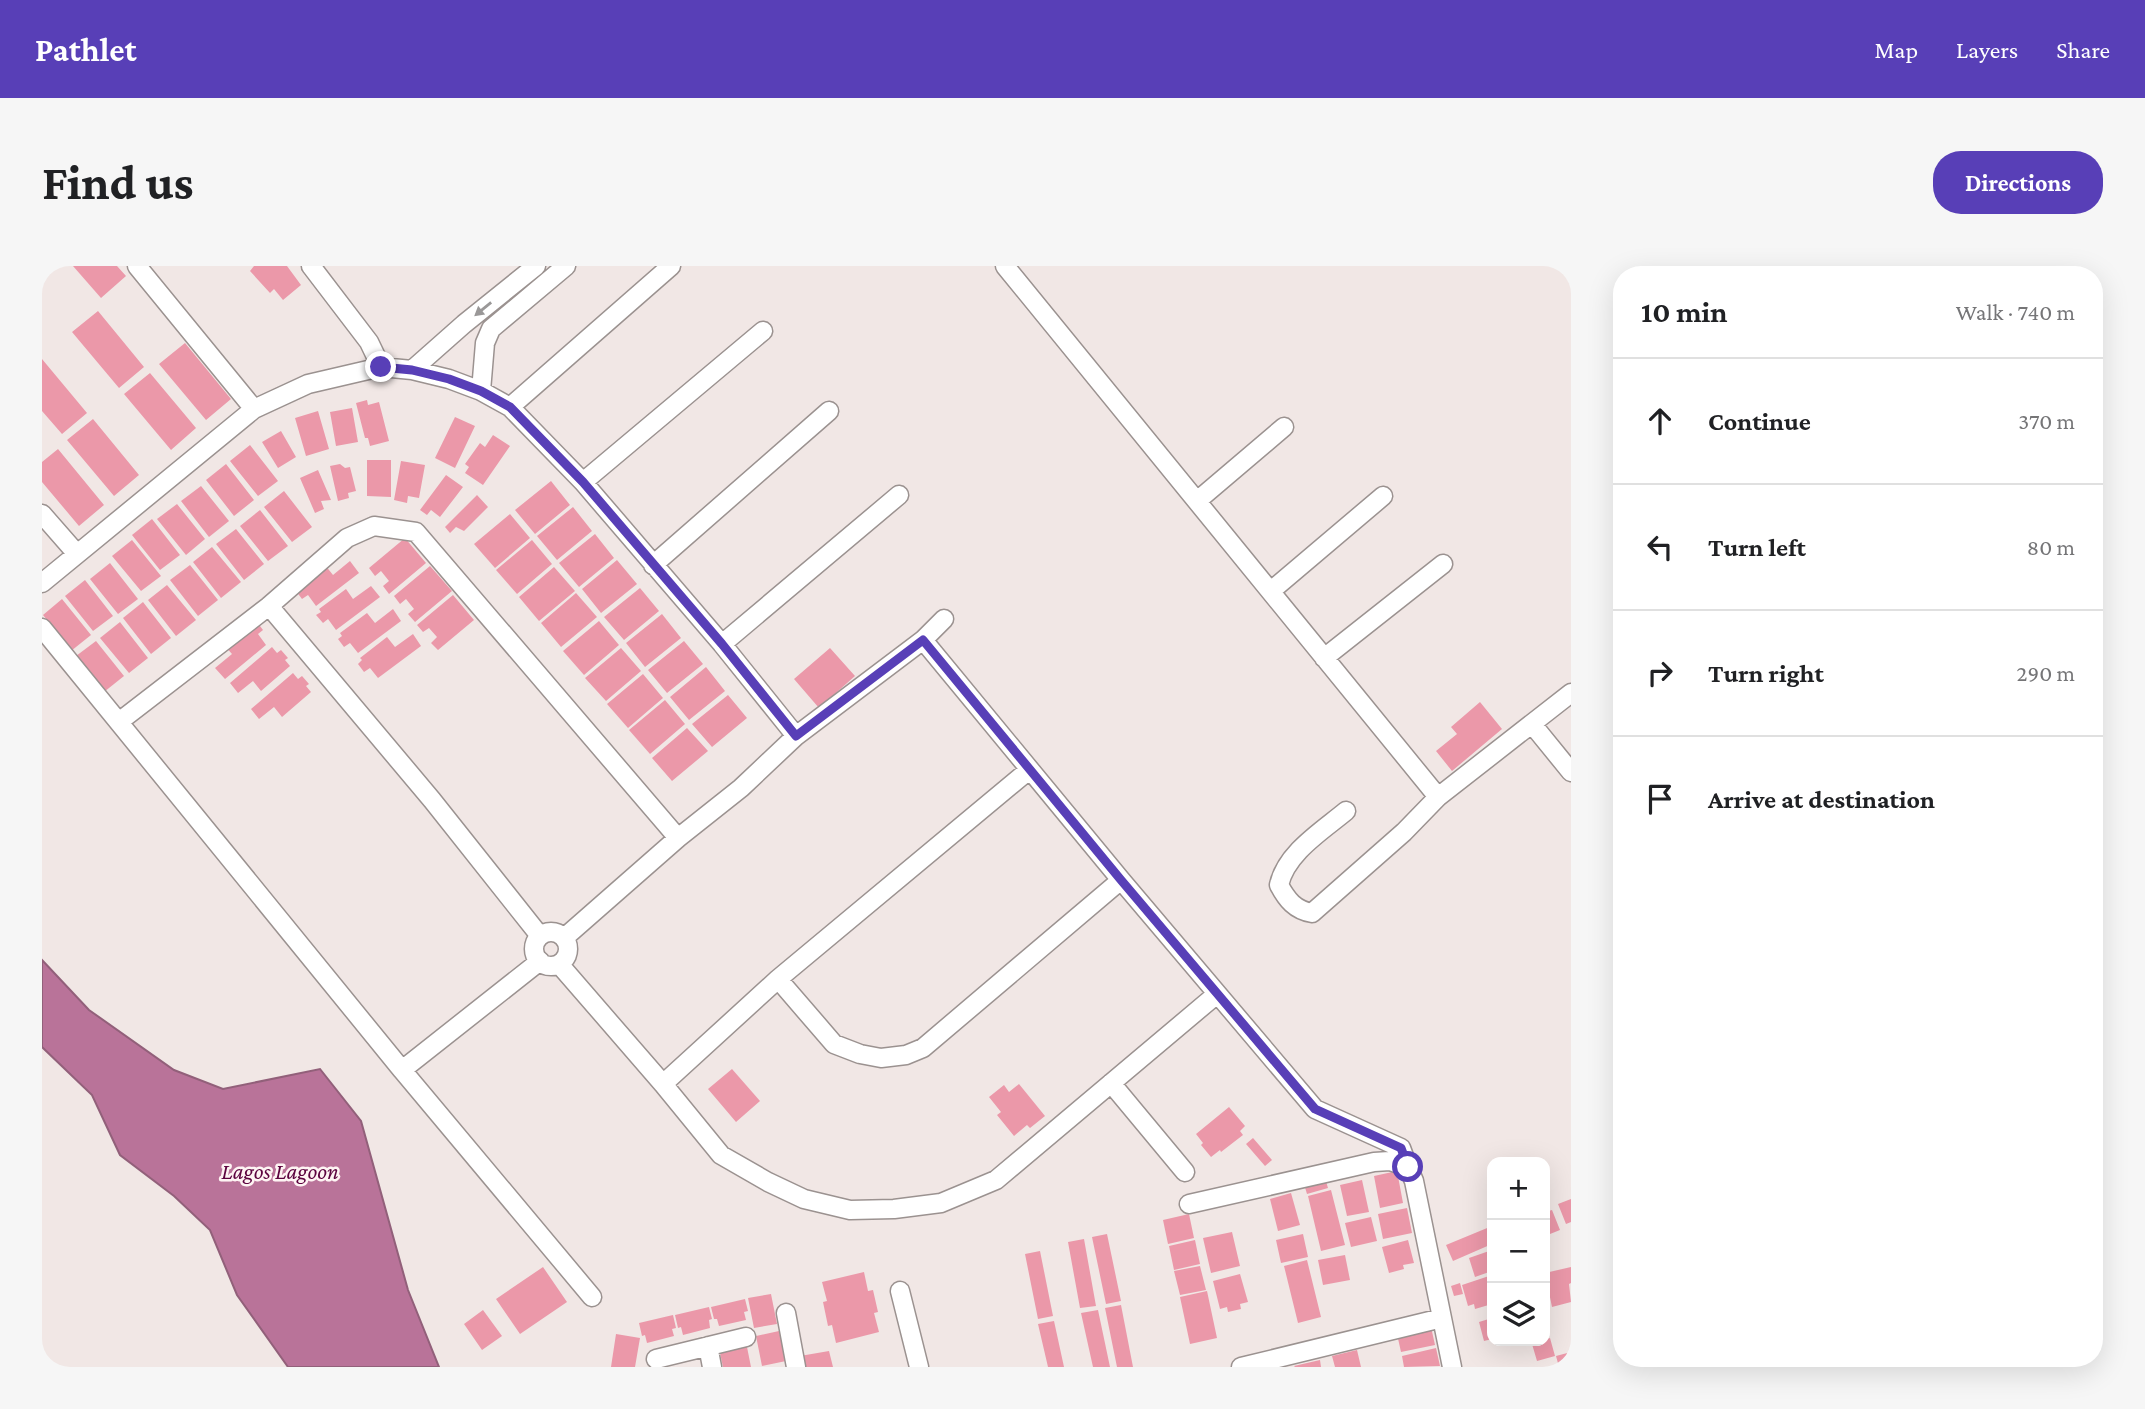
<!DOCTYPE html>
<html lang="en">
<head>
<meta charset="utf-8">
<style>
  :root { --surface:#fff; --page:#f6f6f6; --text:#202124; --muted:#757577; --line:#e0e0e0; --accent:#583fb7 }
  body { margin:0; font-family:"Crimson Pro",serif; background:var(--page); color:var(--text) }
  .controls { position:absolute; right:21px; bottom:21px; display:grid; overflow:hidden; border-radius:14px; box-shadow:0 7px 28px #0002 }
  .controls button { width:63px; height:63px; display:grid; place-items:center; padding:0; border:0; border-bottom:2px solid var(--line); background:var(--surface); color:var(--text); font:35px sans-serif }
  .stop { position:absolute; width:21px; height:21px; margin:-16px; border:5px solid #583fb7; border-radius:50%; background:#fff }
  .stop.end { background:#583fb7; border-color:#fff; box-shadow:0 2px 7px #0008 }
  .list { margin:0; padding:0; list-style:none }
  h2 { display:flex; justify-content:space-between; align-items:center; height:91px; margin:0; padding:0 28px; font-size:30px }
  h2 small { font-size:23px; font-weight:400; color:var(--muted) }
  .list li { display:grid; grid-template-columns:46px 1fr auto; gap:21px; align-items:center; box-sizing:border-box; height:126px; padding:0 28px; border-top:2px solid var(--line) }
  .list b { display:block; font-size:26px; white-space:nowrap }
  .list em { font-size:23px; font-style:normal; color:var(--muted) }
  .icon { flex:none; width:38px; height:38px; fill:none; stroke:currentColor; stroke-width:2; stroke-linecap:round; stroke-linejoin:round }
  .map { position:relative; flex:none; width:1529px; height:1101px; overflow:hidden; border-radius:28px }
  header { display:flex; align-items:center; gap:42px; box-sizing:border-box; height:98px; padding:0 35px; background:var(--accent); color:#fff }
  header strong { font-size:33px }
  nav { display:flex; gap:38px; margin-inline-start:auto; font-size:24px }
  .intro { display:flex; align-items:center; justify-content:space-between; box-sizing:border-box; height:168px; padding:0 42px }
  h1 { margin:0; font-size:49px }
  .button { padding:18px 32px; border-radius:28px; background:var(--accent); color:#fff; font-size:24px; font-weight:700 }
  main { display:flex; gap:42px; padding:0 42px }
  aside { flex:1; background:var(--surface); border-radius:28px; box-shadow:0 7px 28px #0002 }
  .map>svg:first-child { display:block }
  .water { fill:#b97399; stroke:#92607a; stroke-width:2 }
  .building { fill:#eb98a9 }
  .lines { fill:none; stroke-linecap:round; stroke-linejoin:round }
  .minor-casing { stroke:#9b9290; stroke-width:21 }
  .minor { stroke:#fff; stroke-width:18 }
  .oneway { fill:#9a9898 }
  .route { stroke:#583fb7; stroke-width:9 }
  .labels { text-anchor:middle; stroke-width:5; stroke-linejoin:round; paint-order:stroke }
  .water-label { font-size:23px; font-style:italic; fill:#5c033f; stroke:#fef4f3 }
</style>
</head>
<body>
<header>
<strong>Pathlet</strong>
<nav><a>Map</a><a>Layers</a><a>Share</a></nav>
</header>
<div class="intro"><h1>Find us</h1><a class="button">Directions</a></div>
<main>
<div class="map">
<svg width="1529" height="1101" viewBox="0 0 1529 1101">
  <rect width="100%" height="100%" fill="#f1e7e5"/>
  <path class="water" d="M0,694l47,50 85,60 49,19 97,-20 41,52 47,169 31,77h-151l-51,-72 -27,-65 -36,-34 -54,-41 -28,-60 -50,-48z"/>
  <path class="building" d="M31,0h44l9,10 -25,22z
    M212,0h33l14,19 -18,15 -9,-11 -4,4 -20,-22z
    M56,45l46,56 -25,21 -47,-56z
    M143,77l46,56 -25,21 -47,-56z
    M0,93l45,54 -25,21 -20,-23z
    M108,107l46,55 -25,22 -47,-56z
    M325,134l1,5 11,-3 10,39 -19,5 -2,-8h-3l-9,-35z
    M310,142l6,34 -22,4 -6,-34z
    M276,145l11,38 -23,7 -11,-38z
    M413,151l20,9 -20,42 -20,-10z
    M51,153l46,56 -25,21 -47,-56z
    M239,165l15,26 -18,11 -16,-26z
    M451,169l17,11 -27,39 -18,-12 4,-6 -4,-3 15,-21 5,4z
    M208,179l28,36 -20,15 -28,-35z
    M16,183l46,56 -25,21 -37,-44v-20z
    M325,194h24v37l-24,-1z
    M359,195l24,4 -6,33 -11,-2 -1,7 -13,-3z
    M184,198l28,36 -20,16 -28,-36z
    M298,198l5,4 5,-1 6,24 -8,2 1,5 -11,3 -8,-35z
    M276,204l13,30 -10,1 3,8 -9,4 -15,-35z
    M404,209l17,12 -23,30 -9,-7 -4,5 -7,-5z
    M509,215l19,24 -35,29 -20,-24z
    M159,220l28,35 -20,16 -28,-36z
    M242,225l28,36 -20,15 -28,-35z
    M435,229l11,12 -24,24 -8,-4 -6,6 -5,-6z
    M135,238l28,35 -19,16 -29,-36z
    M531,241l19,24 -35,29 -20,-24z
    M218,244l28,36 -20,15 -28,-35z
    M468,248l20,24 -35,30 -21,-24z
    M110,253l28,36 -20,15 -28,-35z
    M194,263l28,35 -20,16 -28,-36z
    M553,268l19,24 -35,29 -20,-24z
    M363,272l21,25 -37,31 -6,-8 6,-5 -8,-10 -6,5 -6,-8z
    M90,274l29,36 -20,15 -29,-35z
    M490,274l20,24 -35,30 -21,-24z
    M170,281l29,35 -20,16 -28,-36z
    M575,294l20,24 -36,29 -19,-24z
    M308,295l9,12 -43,33 -8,-11 -6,4 -6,-8 29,-26 8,10z
    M68,297l28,36 -20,15 -28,-35z
    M148,299l28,35 -20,16 -28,-36z
    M388,300l22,25 -37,31 -7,-8 6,-5 -8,-10 -6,5 -6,-8z
    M512,301l21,24 -36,30 -20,-24z
    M43,314l28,36 -20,15 -28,-35z
    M125,319l29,35 -20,16 -28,-36z
    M329,320l9,11 -44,33 -8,-11 -5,4 -7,-8 5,-3 -2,-3 27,-20 7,10z
    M598,322l19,23 -35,29 -20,-23z
    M534,327l21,24 -36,30 -20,-24z
    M411,329l21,25 -36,30 -7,-7 6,-6 -8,-9 -6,4 -6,-7z
    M20,333l29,36 -20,16 -28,-36z
    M101,336l28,36 -20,16 -28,-36z
    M351,343l8,12 -43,32 -8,-10 -6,4 -6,-8 4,-3 -2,-3 27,-20 8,10z
    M620,348l19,24 -36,29 -19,-24z
    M557,355l20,24 -35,30 -21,-24z
    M78,356l28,36 -19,15 -29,-35z
    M215,356l6,8 -5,4 8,11 -41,34 -10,-11 17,-14 -8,-9z
    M371,368l8,12 -43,32 -8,-10 -6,4 -6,-8 4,-4 -2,-2 27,-21 8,10z
    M54,375l28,35 -20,16 -28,-36z
    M642,375l19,23 -36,29 -19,-23z
    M230,381l5,6 4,-3 7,8 -3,2 5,6 -29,25 -8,-10 -15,12 -8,-10z
    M579,382l20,23 -35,30 -21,-23z
    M788,382l25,28 -36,32 -25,-29z
    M664,401l19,24 -36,29 -19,-23z
    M251,407l5,6 4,-3 7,8 -3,2 5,6 -29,25 -8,-10 -15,12 -8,-10z
    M601,408l20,24 -35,30 -21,-24z
    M686,429l19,23 -35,29 -20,-23z
    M623,434l20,24 -35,30 -21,-24z
    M1438,436l22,27 -50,42 -16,-20 21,-17 -6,-7z
    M645,462l21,23 -36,30 -20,-23z
    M690,803l28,32 -24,21 -28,-33z
    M977,818l26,32 -15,12 -3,-3 -13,11 -17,-21 4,-3 -12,-15 15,-12 5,7z
    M1187,841l16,19 -5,5 3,4 -22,17 -1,-2 -9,7 -10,-12 2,-2 -7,-9z
    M1211,872l19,22 -7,6 -19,-22z
    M1355,905l6,32 -23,5 -6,-32z
    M1283,912l3,10 -21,6 -3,-10z
    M1320,914l7,32 -22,4 -7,-31z
    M1289,924l14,55 -24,6 -13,-55z
    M1249,927l9,32 -22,6 -8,-32z
    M1529,933v23l-5,2 -8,-20z
    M1365,942l5,25 -29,6 -5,-25z
    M1510,944l8,20 -15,6v-24z
    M1147,948l5,24 -26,6 -5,-24z
    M1329,951l6,24 -26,6 -6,-24z
    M1450,960v18l-39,17 -7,-16z
    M1190,966l8,34 -29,7 -8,-35z
    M1065,968l14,67 -15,3 -14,-67z
    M1261,968l5,23 -27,6 -5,-23z
    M1042,973l12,67 -16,2 -12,-66z
    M1153,974l5,24 -26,6 -5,-24z
    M1366,974l6,23 -11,2 1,4 -15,4 -7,-26z
    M1450,984v21l-17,6 -6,-19z
    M998,985l13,65 -15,3 -13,-65z
    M1303,989l5,25 -27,5 -5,-25z
    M1265,994l14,57 -23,6 -14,-57z
    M1158,1000l6,24 -26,5 -6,-24z
    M501,1001l24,35 -47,32 -24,-35z
    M1529,1001v16l-2,1 2,18 -19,5 -7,-34z
    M822,1006l4,19 5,-1 5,22 -4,1 5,19 -43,11 -4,-18 -4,1 -5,-24 4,-1 -5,-19z
    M1198,1008l8,28 -8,2 1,5 -13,3 -1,-5 -7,2 -7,-28z
    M1450,1009v21l-2,1 2,7 -17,5 -1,-5 -6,2 -6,-21z
    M1418,1017l3,11 -9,2 -3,-10z
    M1165,1025l10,47 -27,6 -10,-47z
    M729,1028l6,30 -23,4 -6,-30z
    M703,1033l3,12 -4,1 2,8 -27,6 -2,-7h-3l-3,-12z
    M1079,1039l12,62h-16l-12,-59z
    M667,1041l3,12 -3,1 1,8 -27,7 -2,-8 -3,1 -3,-13z
    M441,1044l19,26 -20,14 -18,-26z
    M1056,1044l12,57h-17l-12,-54z
    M631,1049l3,13 -4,1 2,7 -27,7 -2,-8 -3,1 -3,-13z
    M1450,1052v21l-8,2 -5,-19z
    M1012,1055l10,46h-16l-10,-43z
    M1389,1061l4,18 -34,7 -4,-18z
    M737,1065l7,30 -24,5 -6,-30z
    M574,1068l24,4 -5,29h-24z
    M1508,1072l5,18 -18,5 -5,-17z
    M705,1081l4,20h-28l-3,-14z
    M1394,1082l4,18 -36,1 -2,-11z
    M1315,1084l4,17h-26l-3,-11z
    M787,1085l4,16h-31l-2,-11z
    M1529,1086v15h-12l-3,-11z
    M1278,1094l1,7h-26l-1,-1z"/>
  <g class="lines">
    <defs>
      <path id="minor" d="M95,0l117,143
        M269,0l58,76 12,25
        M963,0l433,531
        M370,104l52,-46 72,-58
        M439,125l4,-48 6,-14 75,-63
        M468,141l161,-141
        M541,216l180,-151
        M1155,235l87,-74
        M0,248l35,40
        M611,299l176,-154
        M0,317l212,-174 54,-25 73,-17 31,3 37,9 32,12 29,16 73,75 139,162 74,92
        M1229,325l112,-95
        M227,340l163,194 108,136
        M0,362l360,442
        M881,374l198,240 194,229 86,39 7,19
        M680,378l177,-149
        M1282,392l119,-94
        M78,455l149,-115 78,-68 27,-12 42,6 262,306
        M1490,458l39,48
        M987,504l-251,209 -115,105 58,71 47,27 36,17 46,11 44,-1 47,-6 55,-23 221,-186
        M1304,545c-24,20 -60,42 -67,74 8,15 16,25 33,28l92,-81 34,-35 133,-104
        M492 683a17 17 0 1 1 34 0a17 17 0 1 1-34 0Z
        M522,672l114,-100 63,-50 55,-52 127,-96 21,-21
        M498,695l-138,109 190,227
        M517,698l104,120
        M736,713l56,65 26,10 21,4 25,-3 17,-7 198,-168
        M1069,817l74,89
        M1147,938l185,-42 16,-1 18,6 6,14 28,137
        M858,1025l19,76
        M744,1047l10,54
        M666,1080l4,21
        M614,1093l90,-22
        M1199,1101l201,-49 10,49"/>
    </defs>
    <use href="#minor" class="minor-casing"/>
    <use href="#minor" class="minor"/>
  </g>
  <defs><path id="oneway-solid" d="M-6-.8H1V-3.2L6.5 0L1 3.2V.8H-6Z" transform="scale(1.75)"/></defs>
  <use class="oneway" href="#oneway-solid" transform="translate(441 43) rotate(141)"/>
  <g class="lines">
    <path class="route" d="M339,101l31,3 37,9 32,12 29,16 73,75 139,162 74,92 127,-96 198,240 194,229 86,39 7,19"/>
  </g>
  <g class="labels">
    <g class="water-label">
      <text x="238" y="913">Lagos Lagoon</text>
    </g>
  </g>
</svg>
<div class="controls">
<button>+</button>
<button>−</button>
<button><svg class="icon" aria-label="layers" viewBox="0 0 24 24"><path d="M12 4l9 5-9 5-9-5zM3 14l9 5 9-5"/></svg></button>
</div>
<div class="stop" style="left:1366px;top:901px"></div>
<div class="stop end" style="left:339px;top:101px"></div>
</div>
<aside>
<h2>10 min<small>Walk · 740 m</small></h2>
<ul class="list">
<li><svg class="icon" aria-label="ahead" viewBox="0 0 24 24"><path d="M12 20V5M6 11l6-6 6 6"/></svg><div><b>Continue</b></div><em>370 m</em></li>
<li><svg class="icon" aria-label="left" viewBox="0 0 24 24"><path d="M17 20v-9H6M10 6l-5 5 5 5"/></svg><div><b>Turn left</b></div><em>80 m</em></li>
<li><svg class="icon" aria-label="right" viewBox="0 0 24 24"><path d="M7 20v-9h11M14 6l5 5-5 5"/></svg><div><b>Turn right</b></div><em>290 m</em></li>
<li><svg class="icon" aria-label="arrive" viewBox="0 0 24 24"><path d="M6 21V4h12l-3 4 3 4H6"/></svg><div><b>Arrive at destination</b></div></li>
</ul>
</aside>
</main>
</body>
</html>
